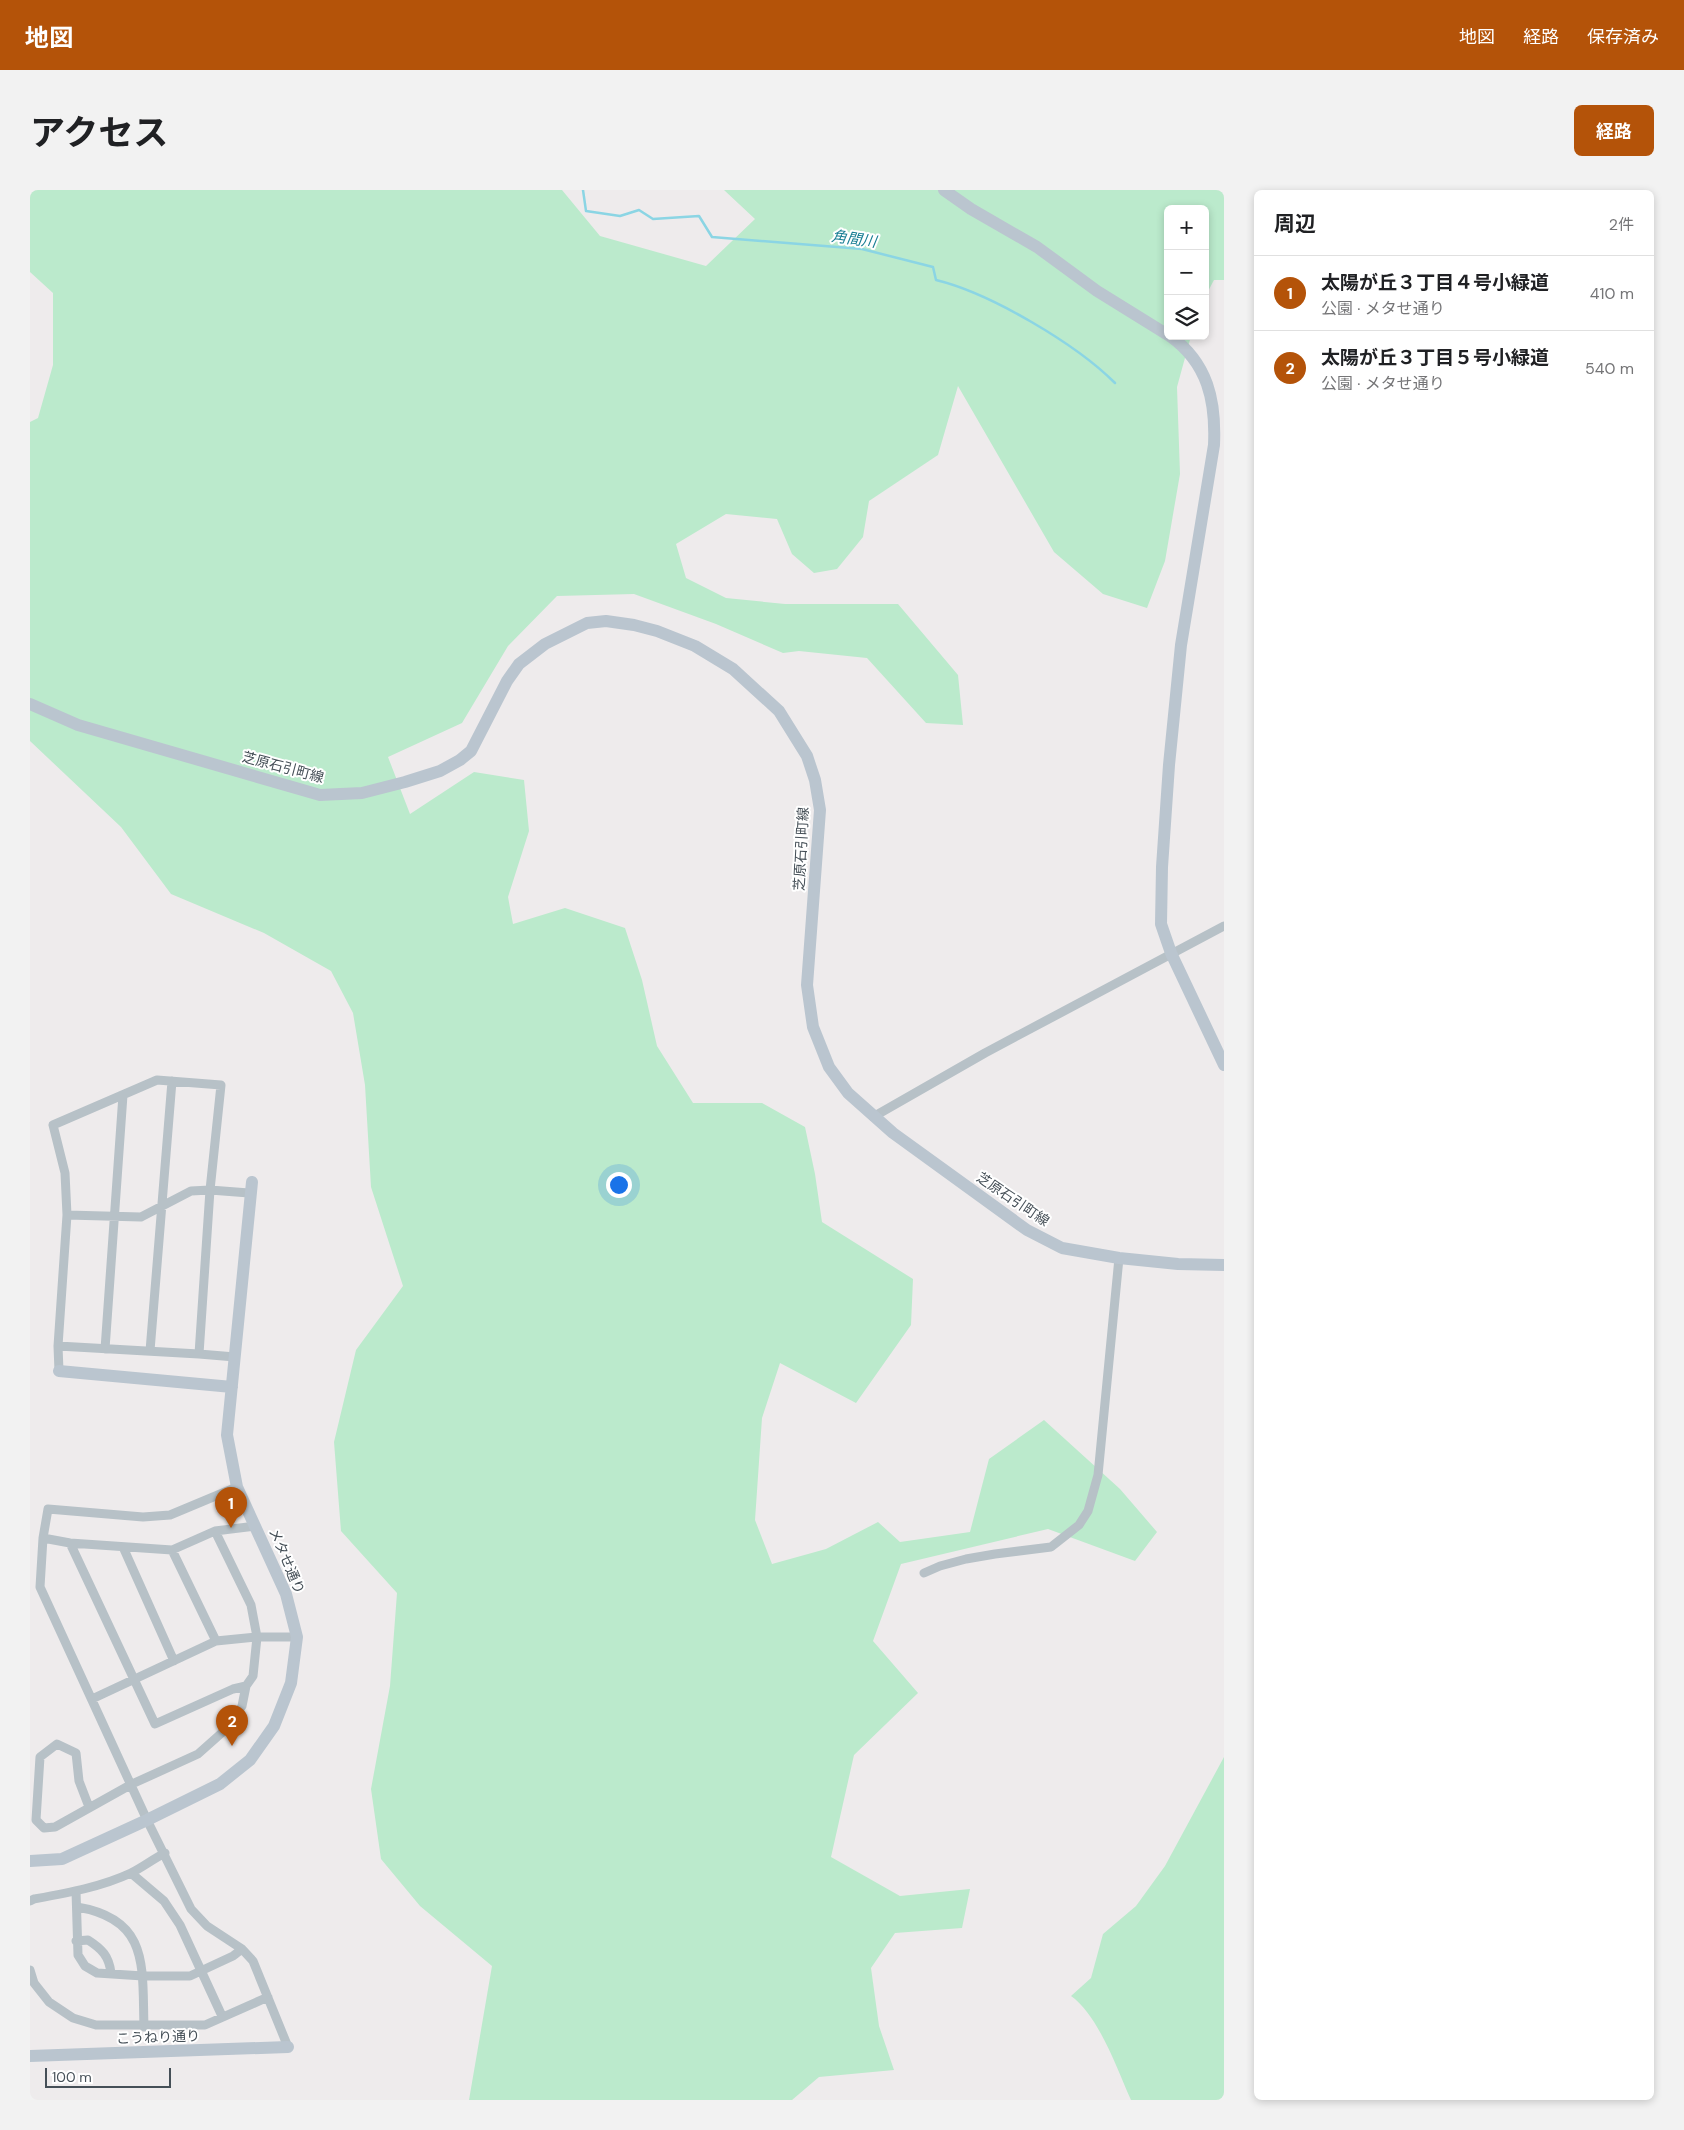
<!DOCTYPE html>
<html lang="ja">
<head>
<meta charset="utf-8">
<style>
  :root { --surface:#fff; --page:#f2f2f2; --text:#202124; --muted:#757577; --line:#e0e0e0; --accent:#b45309 }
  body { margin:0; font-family:"DM Sans","Noto Sans JP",sans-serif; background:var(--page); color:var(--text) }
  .controls { position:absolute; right:15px; top:15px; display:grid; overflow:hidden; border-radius:8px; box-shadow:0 2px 8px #0003 }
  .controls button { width:45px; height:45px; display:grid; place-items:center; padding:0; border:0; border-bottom:1px solid var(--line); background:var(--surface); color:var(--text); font:25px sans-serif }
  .scale { position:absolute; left:15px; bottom:12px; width:126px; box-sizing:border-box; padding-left:5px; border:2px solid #454f57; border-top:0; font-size:14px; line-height:18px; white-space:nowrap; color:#454f57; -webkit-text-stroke:4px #fff; paint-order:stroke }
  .you { position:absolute; left:588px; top:994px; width:18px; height:18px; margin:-12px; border:4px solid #fff; border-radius:50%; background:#1a73e8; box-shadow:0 0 0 8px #1a73e833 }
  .badge { display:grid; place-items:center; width:32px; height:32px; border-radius:50%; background:var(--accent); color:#fff; font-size:16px; font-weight:700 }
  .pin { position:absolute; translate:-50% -41px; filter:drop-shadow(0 1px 2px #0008) }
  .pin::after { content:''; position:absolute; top:26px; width:18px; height:15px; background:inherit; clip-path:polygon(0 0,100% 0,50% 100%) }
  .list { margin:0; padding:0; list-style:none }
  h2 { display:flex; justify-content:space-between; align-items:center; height:65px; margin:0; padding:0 20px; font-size:21px }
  h2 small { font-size:16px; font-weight:400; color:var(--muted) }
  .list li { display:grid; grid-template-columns:32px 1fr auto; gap:15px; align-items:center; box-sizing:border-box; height:75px; padding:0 20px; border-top:1px solid var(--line) }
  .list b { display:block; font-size:19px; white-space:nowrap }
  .list p { margin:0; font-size:16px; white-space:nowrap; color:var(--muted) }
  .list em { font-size:16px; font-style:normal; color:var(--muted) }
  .icon { flex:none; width:28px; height:28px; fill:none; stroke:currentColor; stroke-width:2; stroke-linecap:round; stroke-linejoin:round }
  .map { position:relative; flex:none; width:1194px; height:1910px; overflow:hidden; border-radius:8px }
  header { display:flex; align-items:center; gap:30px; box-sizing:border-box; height:70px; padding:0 25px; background:var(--accent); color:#fff }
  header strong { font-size:24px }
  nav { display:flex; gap:28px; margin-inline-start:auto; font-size:18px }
  .intro { display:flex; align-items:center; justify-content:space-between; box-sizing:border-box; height:120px; padding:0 30px }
  h1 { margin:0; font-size:35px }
  .button { padding:12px 22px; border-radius:8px; background:var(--accent); color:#fff; font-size:18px; font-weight:700 }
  main { display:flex; gap:30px; padding:0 30px }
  aside { flex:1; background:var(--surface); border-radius:8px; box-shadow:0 2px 8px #0003 }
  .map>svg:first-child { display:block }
  .green { fill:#bbeacc }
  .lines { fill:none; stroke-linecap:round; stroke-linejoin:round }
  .stream { stroke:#8bd5e4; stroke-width:2.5 }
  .street { stroke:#b7c1c7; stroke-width:9 }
  .secondary { stroke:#bac5cf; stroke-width:12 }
  .labels { text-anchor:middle; stroke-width:4; stroke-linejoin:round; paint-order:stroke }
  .street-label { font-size:14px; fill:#454f57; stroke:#fff }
  .water-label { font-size:15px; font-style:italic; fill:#167d93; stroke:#fff }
</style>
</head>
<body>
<header>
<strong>地図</strong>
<nav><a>地図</a><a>経路</a><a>保存済み</a></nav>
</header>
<div class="intro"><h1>アクセス</h1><a class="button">経路</a></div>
<main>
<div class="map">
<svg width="1194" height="1910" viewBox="0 0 1194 1910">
  <rect width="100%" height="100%" fill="#eeebec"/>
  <path class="green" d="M0,0h532l38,46 106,30 49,-47 -31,-29h500v90h-10l-9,17v-88h-37v127h23l-14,51 3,87 -15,87 -18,47 -44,-14 -49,-42 -96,-166 -20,69 -69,46 -6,36 -26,32 -23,4 -22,-19 -15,-35 -51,-5 -50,30 10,34 40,20 59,6h113l60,71 5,50 -37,-2 -59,-65 -68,-7 -16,2 -67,-29 -82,-30 -77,2 -49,50 -46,77 -74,34 22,57 64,-42 50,8 5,51 -21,66 5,27 52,-16 60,20 17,52 15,66 36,57h69l43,24 10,47 7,48 91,57 -2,46 -55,78 -76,-40 -18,55 -7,102 17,44 54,-15 52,-27 22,20 70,-10 19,-73 55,-39 76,69 37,43 -22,29 -87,-32 -147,35 -28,77 45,52 -64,62 -23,102 69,39 70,-7 -8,39 -67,5 -24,35 8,58 15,44 -75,7 -27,23h-323l23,-134 -72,-60 -39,-47 -10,-70 19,-103 7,-93 -56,-62 -7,-89 22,-92 47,-64 -32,-99 -6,-102 -12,-72 -22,-42 -67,-38 -93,-39 -50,-67 -91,-86v-319l8,-4 15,-53v-72l-23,-21z
    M1194,1567v343h-93c-14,-31 -32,-84 -60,-104l20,-18 12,-44 33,-28 29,-40z"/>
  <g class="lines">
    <path class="stream" d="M553,0l3,21 34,5 19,-6 14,9 46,-3 13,21 150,12 71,18 3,13c54,13 140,64 179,103"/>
    <path class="street" d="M843,927l112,-64 239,-127
      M37,1025l74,2 50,-26 19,-1 39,3
      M28,1156l141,8 11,-164 11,-105 -64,-5 -104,45 12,48 2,42 -9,131 1,25
      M75,1159l18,-254
      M120,1161l22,-270
      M169,1164l36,3
      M207,1297l-67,28 -27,2 -95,-8 -5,29 -3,49 107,233 44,89 16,17 35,23 11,12 35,86
      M13,1348l27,5 102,7 43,-19 41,-5
      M40,1353l85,181 78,-35 13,-3
      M93,1357l51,114
      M142,1360l44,91
      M894,1383l16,-7 26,-7 29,-5 56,-7 28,-22 9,-14 10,-36 21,-217
      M62,1509l124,-58 41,-4h40
      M59,1617l-10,-26 -3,-28 -19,-9 -17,13 -4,63 8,8 11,-1 77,-43 66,-30 27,-24 17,-24 4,-20 7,-10 4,-39 -6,-32 -36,-74
      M101,1683l33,28 16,24 42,91
      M46,1701l2,64 7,11 12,7 46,3h47l43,-20 9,-7
      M0,1711l4,-2c33,-6 67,-12 97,-26 12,-6 22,-14 34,-20
      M47,1717c73,12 65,60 67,120
      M46,1751l12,-1c14,9 21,16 23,33
      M0,1780l4,13 15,19 24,16 23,7h109l63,-28"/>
    <path class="secondary" d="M914,0l27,19 66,38 60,44 71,44
      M1140,146c38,27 46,65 44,109l-33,200 -12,120 -7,102 -1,57 10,29 53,112
      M0,514l48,21 242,70 42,-2 43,-11 35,-11 20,-11 11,-9 36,-70 12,-17 26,-20 42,-21 19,-2 28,4 23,6 38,15 38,23 46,42 28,45 8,24 5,30 -13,175 6,42 16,40 19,26 45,40 134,97 35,18 57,10 59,6 46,1
      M29,1181l173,16
      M0,1671l32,-2 85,-39 73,-36 30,-24 24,-34 17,-43 6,-46 -11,-43 -49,-107 -10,-52 25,-253
      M0,1866l258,-9"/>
  </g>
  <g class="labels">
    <g class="street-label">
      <text transform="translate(253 577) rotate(15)" y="5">芝原石引町線</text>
      <text transform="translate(771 659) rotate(-87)" y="5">芝原石引町線</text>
      <text transform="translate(983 1009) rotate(34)" y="5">芝原石引町線</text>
      <text transform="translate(257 1371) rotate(67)" y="5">メタせ通り</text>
      <text transform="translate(128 1847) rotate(-2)" y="5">こうねり通り</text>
    </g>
    <g class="water-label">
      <text transform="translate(824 49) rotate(8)" y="5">角間川</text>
    </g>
  </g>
</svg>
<div class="controls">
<button>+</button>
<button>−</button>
<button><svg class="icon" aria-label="layers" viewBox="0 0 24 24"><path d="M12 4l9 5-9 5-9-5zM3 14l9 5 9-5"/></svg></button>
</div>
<div class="scale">100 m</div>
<div class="you"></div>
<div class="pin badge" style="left:201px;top:1338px">1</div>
<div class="pin badge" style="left:202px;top:1556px">2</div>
</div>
<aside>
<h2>周辺<small>2件</small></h2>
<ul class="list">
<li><span class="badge">1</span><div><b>太陽が丘３丁目４号小緑道</b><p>公園 · メタせ通り</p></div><em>410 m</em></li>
<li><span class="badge">2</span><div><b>太陽が丘３丁目５号小緑道</b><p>公園 · メタせ通り</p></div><em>540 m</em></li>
</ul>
</aside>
</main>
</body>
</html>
